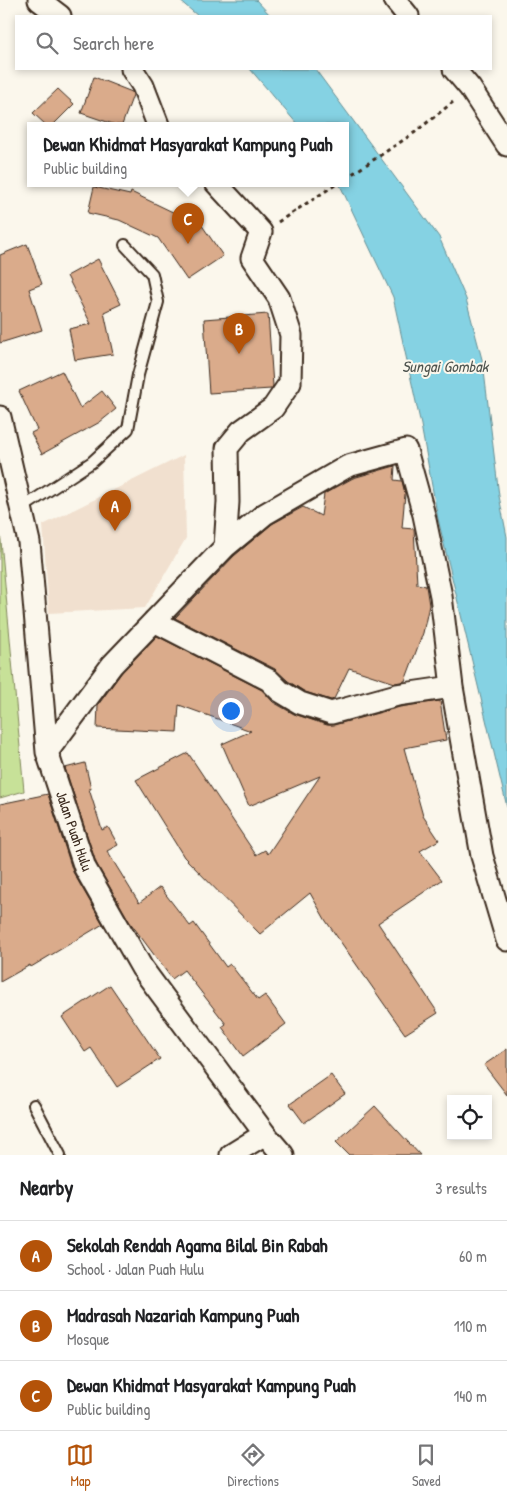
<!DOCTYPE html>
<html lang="en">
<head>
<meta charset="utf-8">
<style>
  :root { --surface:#fff; --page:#f6f6f6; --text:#202124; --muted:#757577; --line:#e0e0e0; --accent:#b45309 }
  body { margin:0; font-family:"Patrick Hand",sans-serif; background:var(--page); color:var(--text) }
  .controls { position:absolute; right:15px; bottom:15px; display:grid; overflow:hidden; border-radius:0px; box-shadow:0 2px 8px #0003 }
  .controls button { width:45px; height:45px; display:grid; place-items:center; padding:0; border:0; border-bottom:1px solid var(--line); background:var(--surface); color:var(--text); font:25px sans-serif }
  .you { position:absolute; left:230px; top:710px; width:18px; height:18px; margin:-12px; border:4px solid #fff; border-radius:50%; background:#1a73e8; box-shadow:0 0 0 8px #1a73e833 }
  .badge { display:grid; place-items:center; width:32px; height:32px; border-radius:50%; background:var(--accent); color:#fff; font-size:16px; font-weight:700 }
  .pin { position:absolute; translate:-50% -41px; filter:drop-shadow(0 1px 2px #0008) }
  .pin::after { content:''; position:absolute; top:26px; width:18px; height:15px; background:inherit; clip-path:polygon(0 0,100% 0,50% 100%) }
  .popup { position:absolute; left:27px; top:122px; width:322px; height:65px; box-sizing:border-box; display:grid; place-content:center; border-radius:0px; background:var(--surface); filter:drop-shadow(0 1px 4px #0005); font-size:16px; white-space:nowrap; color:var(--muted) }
  .popup b { font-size:19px; color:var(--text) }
  .popup::after { content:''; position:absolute; left:50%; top:100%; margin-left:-10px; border:10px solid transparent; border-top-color:var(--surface) }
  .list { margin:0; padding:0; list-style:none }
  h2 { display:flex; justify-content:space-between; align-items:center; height:65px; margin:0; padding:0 20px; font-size:21px }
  h2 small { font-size:16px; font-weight:400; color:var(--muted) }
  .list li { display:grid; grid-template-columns:32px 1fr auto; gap:15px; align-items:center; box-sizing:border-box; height:70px; padding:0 20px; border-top:1px solid var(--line) }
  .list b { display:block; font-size:19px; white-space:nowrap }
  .list p { margin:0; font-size:16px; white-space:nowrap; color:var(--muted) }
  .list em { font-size:16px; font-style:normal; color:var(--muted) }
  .icon { flex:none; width:28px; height:28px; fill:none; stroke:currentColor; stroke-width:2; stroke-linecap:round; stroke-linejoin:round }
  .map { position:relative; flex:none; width:507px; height:1155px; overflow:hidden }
  .search { position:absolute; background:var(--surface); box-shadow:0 2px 8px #0003; left:15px; right:15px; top:15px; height:55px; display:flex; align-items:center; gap:12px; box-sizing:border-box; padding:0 18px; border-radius:0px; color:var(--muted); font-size:19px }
  .sheet { height:275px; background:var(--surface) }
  nav { display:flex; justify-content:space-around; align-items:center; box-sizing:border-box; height:70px; border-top:1px solid var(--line); background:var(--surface); font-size:14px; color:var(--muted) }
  nav a { display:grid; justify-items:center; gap:2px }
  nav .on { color:var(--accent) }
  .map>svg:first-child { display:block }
  .built { fill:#f1e0cf }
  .green { fill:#c7e198; stroke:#81865b }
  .water { fill:#85d2e3; stroke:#678f94 }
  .building { fill:#daab8b; stroke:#3b2a1e }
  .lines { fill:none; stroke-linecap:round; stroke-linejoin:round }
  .lane-casing { stroke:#3b2a1e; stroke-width:14 }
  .street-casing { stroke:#3b2a1e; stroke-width:25 }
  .path { stroke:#3b2a1e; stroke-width:3; stroke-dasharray:4 4; stroke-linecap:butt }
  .lane { stroke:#fbf7ec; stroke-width:10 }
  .street { stroke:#fbf7ec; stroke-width:21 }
  .labels { text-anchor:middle; stroke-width:4; stroke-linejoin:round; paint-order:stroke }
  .street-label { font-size:15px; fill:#3b2a1e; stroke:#fbf7ec }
  .water-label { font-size:16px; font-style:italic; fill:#4e544f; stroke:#fbf7ec }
</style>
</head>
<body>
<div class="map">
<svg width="507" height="1155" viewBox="0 0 507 1155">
  <rect width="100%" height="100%" fill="#fbf7ec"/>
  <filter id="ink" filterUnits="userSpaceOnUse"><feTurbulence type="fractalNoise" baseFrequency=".02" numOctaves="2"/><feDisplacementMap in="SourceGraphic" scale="10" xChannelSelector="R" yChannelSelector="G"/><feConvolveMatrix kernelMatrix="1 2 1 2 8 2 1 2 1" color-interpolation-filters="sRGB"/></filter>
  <g filter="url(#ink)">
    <path class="built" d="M184,455l2,83 -41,70 -96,5 -6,-88z"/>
    <path class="green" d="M0,530l24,261 -24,7z"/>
    <path class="water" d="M179,0h77l15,16h-73z
      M250,69h65l124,168 27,62 17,64 16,133 8,41v270l-69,-288 -17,-94 -28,-128 -54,-114h7v-58h-48z"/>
    <path class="building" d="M94,77l38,15 1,3 -11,30h-6l-35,-12z
      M58,89l16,15 -21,21h-7l-13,-12z
      M94,187l36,8 1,-3 48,23 11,-7 33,48 -36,24 -29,-42 -39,-18 -31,-7z
      M27,244l15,40 -13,5 13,41 -42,13v-88z
      M98,259l23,45 -17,8 9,42 -38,6 -6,-31 22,-5 -24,-48z
      M268,314l5,72 -2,3 -62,4 -5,-74z
      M62,371l18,37 22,-17 14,18 -16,13 -58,32 -11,-21 6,-3 -18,-39z
      M395,466l-1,14 8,1 3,13 -3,34 12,1 3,55 9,2 3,19 -6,28 -18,48 -10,2 -46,-15 -15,31 -3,1 -26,-8 -17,-11 -13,-12 -100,-51 59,-62 38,-32 31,-17 18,9 3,-22 29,-16z
      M157,636l105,54 11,12 21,12 33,11h7l66,-18 40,-6 6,39 -42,8 19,68 16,24 -19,11 22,29 -64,43 60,90 -33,21 -79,-113 -16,-28 -50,41 -76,-77 -48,-77 52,-27 68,102 9,-5 3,4 52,-78 -71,30 -27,-62 29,-13 -72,-26 -2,27 -80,-4 1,-23 24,-33z
      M85,763l6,26h-2l13,41 6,-3 10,18 -11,6 32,52 21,-16 30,39 4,-3 32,44 4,-3 28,36 7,-5 21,29 -43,32 -21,-29 4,-3 -42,-54 -12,9 -43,-58 -33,-58 -31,-95z
      M48,794l25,78 30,52 -72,43 -1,-2 -30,17v-178z
      M110,985l50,74 -43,28 -26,-39 -6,4 -23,-35z
      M507,1049v46l-23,-30z
      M331,1075l14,19 -41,29 -14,-19z
      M375,1106l45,49h-71l-13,-13z"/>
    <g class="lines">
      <defs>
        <path id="lane" d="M22,508l70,-46 36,-33 10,-54 20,-73 -6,-28 -27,-29
          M34,1105l26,50"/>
        <path id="street" d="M39,0l21,16
          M395,0l13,16
          M132,69l11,17 15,39
          M454,69l16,19 37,57
          M216,183l45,49 -9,26 27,40 12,37 -1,48 -17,25 -32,23 -14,17 1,54 -3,45
          M0,417l29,125 18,210 38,116 57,100 123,166 18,21
          M154,621l115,59 11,11 20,12 31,10 66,-18 55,-8
          M47,752l65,-87 113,-118 40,-33 83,-48 58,-16 18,65 17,81 11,91 30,169 25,84
          M231,1155l34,-21"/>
      </defs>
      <use href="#lane" class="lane-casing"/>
      <use href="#street" class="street-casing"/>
      <path class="path" d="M346,178l68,-45 39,-31
        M278,222l60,-39"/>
      <use href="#lane" class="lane"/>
      <use href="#street" class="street"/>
    </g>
  </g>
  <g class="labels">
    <g class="street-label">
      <text transform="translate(74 831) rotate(71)" y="5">Jalan Puah Hulu</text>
    </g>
    <g class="water-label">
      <text x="445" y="372">Sungai Gombak</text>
    </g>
  </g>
</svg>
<div class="controls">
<button><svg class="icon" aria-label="locate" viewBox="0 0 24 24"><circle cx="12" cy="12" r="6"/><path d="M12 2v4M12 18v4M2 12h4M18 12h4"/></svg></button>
</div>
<div class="you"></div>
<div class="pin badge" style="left:115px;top:531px">A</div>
<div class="pin badge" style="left:239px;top:354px">B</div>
<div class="pin badge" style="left:188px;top:244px">C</div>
<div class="popup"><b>Dewan Khidmat Masyarakat Kampung Puah</b>Public building</div>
<div class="search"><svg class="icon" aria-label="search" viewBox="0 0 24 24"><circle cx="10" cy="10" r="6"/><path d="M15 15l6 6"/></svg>Search here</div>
</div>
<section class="sheet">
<h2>Nearby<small>3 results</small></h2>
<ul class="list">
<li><span class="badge">A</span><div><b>Sekolah Rendah Agama Bilal Bin Rabah</b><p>School · Jalan Puah Hulu</p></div><em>60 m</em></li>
<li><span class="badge">B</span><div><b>Madrasah Nazariah Kampung Puah</b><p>Mosque</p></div><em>110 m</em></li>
<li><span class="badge">C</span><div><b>Dewan Khidmat Masyarakat Kampung Puah</b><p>Public building</p></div><em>140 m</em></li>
</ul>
</section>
<nav>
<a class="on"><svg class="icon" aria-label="map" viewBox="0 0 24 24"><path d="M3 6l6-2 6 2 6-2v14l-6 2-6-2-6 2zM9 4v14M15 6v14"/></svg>Map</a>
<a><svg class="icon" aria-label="directions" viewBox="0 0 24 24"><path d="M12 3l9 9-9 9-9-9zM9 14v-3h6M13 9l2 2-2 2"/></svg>Directions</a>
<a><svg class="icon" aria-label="saved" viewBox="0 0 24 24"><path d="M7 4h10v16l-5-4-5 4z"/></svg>Saved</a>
</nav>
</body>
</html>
